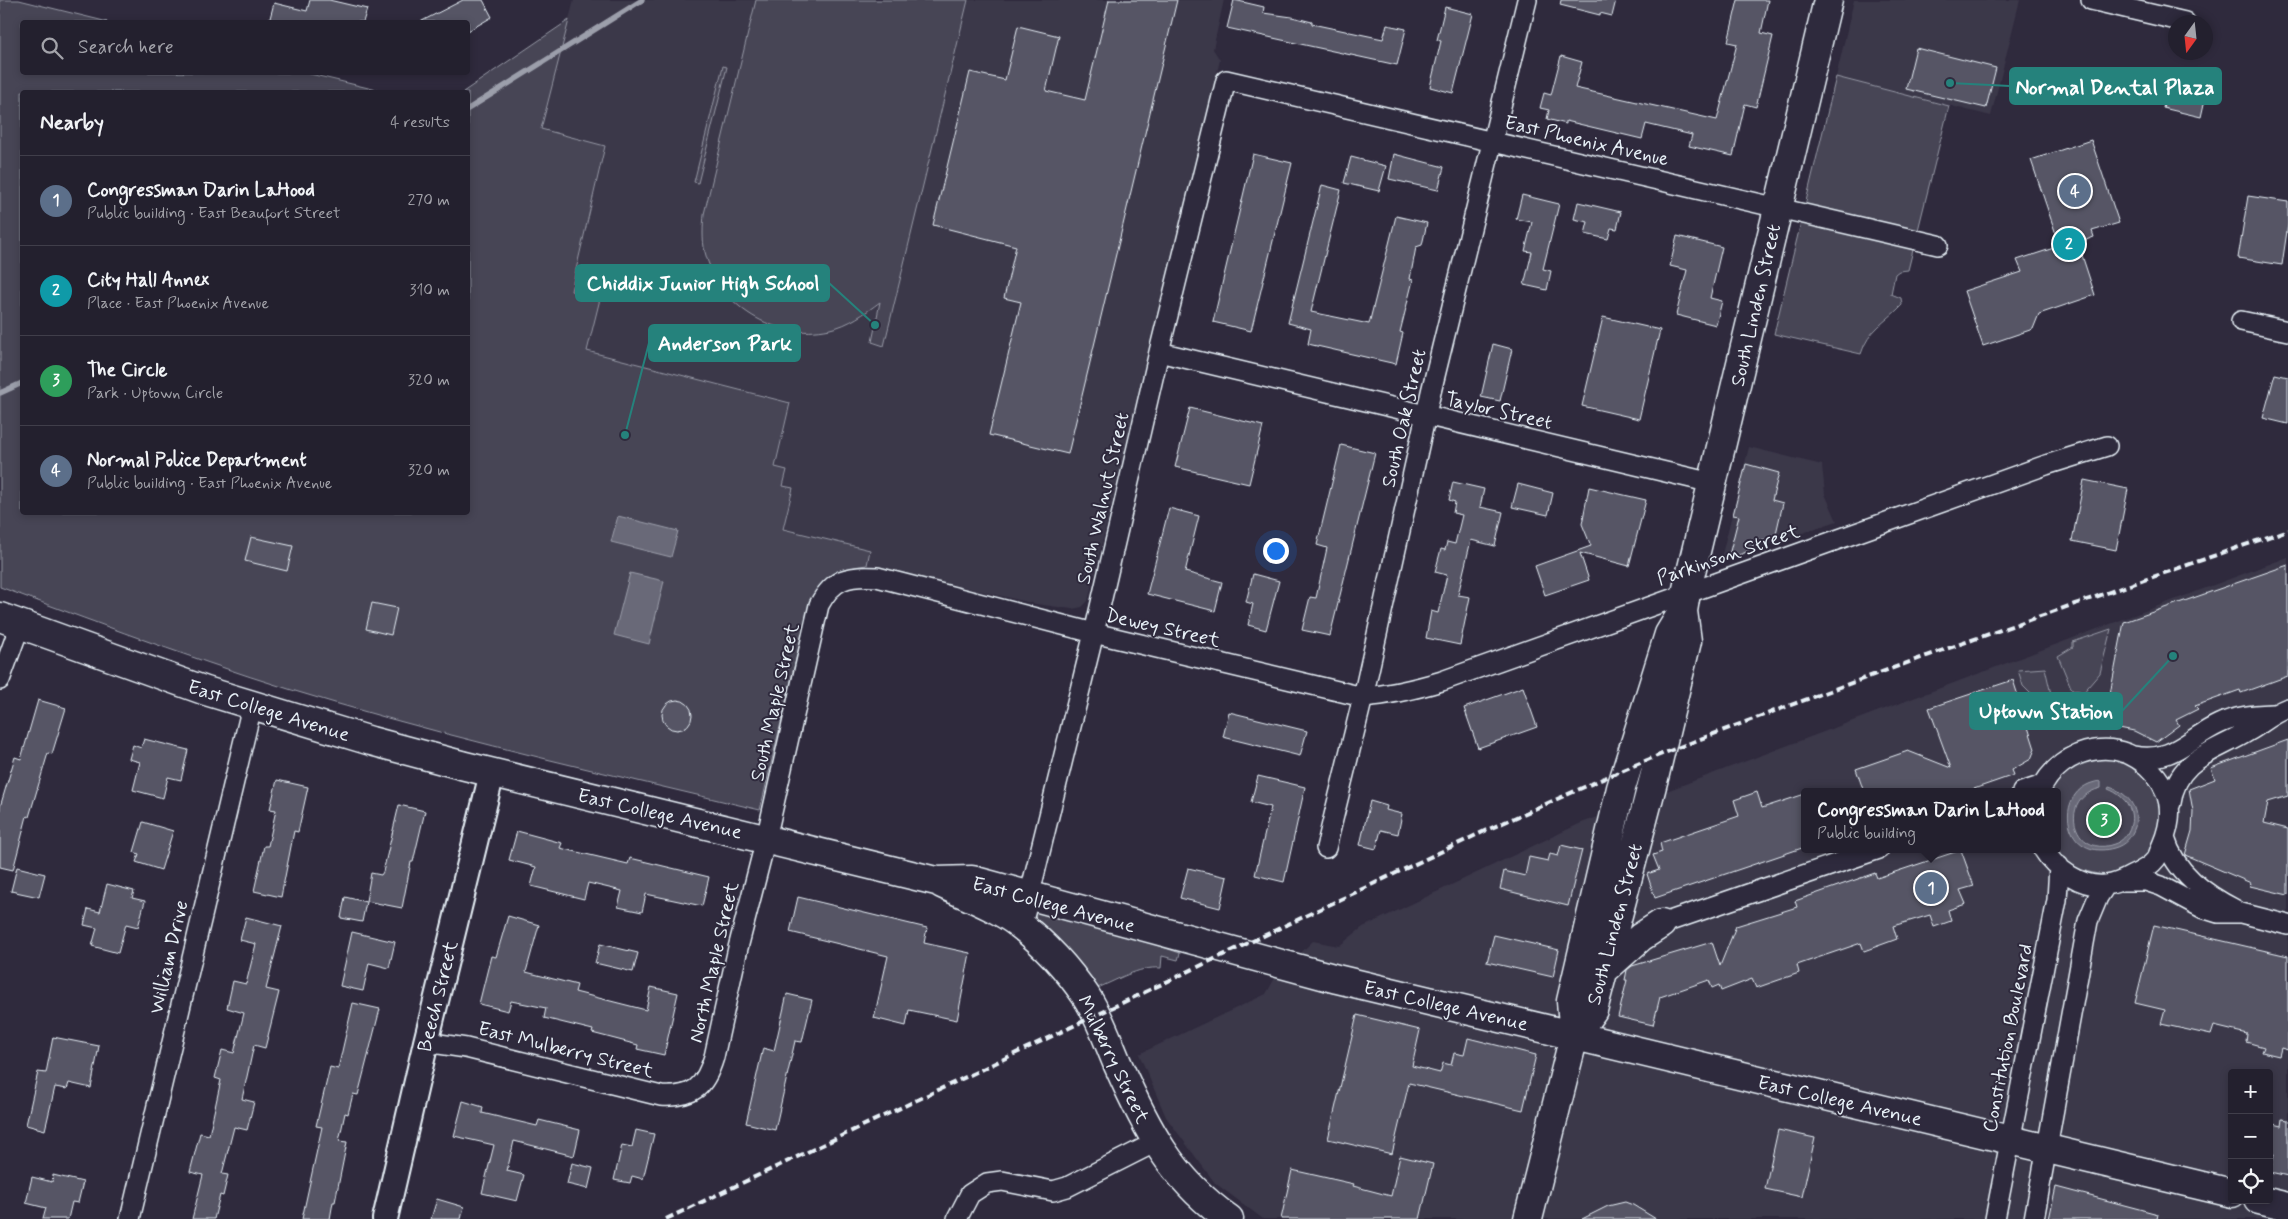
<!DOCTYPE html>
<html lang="en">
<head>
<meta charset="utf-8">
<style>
  :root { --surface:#23202e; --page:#2f2d3a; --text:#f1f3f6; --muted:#a3a3aa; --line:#403e4a; --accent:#8c9099 }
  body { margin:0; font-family:Mynerve,sans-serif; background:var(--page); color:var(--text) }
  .controls { position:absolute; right:15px; bottom:15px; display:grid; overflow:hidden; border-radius:5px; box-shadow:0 2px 8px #0003 }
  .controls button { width:45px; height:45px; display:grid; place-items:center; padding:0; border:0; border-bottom:1px solid var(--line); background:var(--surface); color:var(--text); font:25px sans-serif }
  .compass { position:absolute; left:2168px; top:15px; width:45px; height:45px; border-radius:50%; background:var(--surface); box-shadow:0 2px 8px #0003; rotate:195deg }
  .you { position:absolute; left:1275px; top:550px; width:18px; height:18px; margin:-12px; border:4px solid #fff; border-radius:50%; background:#1a73e8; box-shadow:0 0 0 8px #1a73e833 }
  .badge { display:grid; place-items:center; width:32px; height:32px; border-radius:50%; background:var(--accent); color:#fff; font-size:16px; font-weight:700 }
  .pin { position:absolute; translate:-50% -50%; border:2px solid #fff; box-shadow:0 1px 5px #0006 }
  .popup { position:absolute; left:1801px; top:788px; width:260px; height:65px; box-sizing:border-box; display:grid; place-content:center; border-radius:5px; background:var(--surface); filter:drop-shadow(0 1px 4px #0005); font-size:16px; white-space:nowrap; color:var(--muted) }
  .popup b { font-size:19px; color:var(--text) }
  .popup::after { content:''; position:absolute; left:50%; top:100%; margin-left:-10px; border:10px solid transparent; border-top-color:var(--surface) }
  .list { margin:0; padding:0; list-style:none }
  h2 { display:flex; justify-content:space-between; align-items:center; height:65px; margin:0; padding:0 20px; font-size:21px }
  h2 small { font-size:16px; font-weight:400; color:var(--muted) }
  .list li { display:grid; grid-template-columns:32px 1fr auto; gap:15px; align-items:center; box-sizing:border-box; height:90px; padding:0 20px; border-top:1px solid var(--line) }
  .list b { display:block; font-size:19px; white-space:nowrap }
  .list p { margin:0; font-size:16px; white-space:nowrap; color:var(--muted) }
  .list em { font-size:16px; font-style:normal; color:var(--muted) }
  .icon { flex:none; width:28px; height:28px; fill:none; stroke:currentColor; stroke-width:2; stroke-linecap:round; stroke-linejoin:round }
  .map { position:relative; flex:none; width:2288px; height:1219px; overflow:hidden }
  .search { position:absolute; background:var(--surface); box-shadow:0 2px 8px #0003; left:20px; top:20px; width:450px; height:55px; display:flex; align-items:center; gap:12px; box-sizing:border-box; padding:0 18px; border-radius:5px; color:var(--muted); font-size:19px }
  .panel { position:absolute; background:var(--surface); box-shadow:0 2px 8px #0003; left:20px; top:90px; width:450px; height:425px; border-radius:5px }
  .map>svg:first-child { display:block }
  .built { fill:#3b3749; fill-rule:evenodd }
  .green { fill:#464455; stroke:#979aa6 }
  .water { fill:#696978; stroke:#9c9fab }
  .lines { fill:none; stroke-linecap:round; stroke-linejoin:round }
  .stream { stroke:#9c9fab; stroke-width:5.5 }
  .building { fill:#575565; stroke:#e8f1f8 }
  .minor-casing { stroke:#e8f1f8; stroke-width:22 }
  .tertiary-casing { stroke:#e8f1f8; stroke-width:28 }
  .secondary-casing { stroke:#e8f1f8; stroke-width:31 }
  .minor { stroke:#2f2a3d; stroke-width:19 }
  .tertiary { stroke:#2f2a3d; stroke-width:24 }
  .secondary { stroke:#2f2a3d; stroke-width:28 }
  .rail { stroke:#e8f1f8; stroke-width:4; stroke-dasharray:8 4; stroke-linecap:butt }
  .labels { text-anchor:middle; stroke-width:4; stroke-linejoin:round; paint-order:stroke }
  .street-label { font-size:20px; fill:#e8f1f8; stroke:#2f2a3d }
  .leader { fill:none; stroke:#25827c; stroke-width:2 }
  .callout-dot { fill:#25827c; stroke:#2f2a3d; stroke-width:2 }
  .callout { fill:#25827c; stroke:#25827c; stroke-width:2 }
  .callout-label { font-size:21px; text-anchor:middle; font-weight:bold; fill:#fff }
</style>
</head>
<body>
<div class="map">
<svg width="2288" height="1219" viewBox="0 0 2288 1219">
  <rect width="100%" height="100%" fill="#2f2a3d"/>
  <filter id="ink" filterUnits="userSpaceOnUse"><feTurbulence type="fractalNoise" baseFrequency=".02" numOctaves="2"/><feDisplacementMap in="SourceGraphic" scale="10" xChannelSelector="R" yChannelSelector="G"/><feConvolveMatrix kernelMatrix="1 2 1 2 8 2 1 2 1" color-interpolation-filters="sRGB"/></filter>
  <g filter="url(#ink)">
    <path class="built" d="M574,0h650l-11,49 7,11 -132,541 -6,6 -10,2 -36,-5 -169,-39 3,-15 -87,-21 9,-40 -9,-3 -8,-18 15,-65 -203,-52 13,-52 -29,-8 34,-145 -64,-16z
      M1854,0h166l-29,116 -155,-39z
      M1749,447l73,18 3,29 12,27 -117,41z
      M2288,557v662h-1025l-48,-36 -49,-66 -27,-63 127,-60 9,-16 38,-37 26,5 24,-19 216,-103zM1805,792h252v57h-252zM2232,1073h37v127h-37z"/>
    <path class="green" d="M0,0h19l89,22h-86v50l284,1 79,19h-363v420h446v-420h-5l106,-72 -28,109 64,17 -34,145 29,8 -13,52 203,52 -15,64 12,3 -4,16 10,2 -10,41 87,21 -3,15c-28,3 -45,14 -58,40l-49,205c-142,-34 -285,-66 -425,-107 -114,-33 -224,-75 -335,-116z
      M756,0h212l-84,346 -12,-4 8,-40c-15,11 -31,23 -50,27 -55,12 -111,-22 -125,-77 -3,-12 -2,-26 -1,-38z
      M723,66l4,1 -29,116 -4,-1z
      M1836,77l113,29 -41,164 -9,1 -4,3 -4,20 10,4 1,7c-16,17 -34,25 -41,49l-87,-20z
      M2111,629l-11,44 -18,21 -2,-3 -8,-1 -14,-34 15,-9v-5z
      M2045,668l11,48 -7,6 -15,-25 -11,-11 -5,-16z
      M2094,759c104,-6 75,143 -11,111 -9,-3 -23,-11 -26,-21 -3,-9 0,-45 0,-57h-6c7,-19 26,-27 43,-33z
      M1035,908l59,16 86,29 -2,7 -16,-4 -1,12c-23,-2 -45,13 -66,21l-55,-62 -7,-15z"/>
    <path class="water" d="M618,516l60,15 -7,26 -60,-15z
      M630,573l34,8 -15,63 -35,-9z
      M2101,781v7c-46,11 -26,71 13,56 6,-2 11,-6 14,-12 10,-19 -2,-36 -20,-43l1,-2c18,5 31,21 26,40 -4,11 -10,18 -21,21 -53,15 -63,-62 -13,-67z"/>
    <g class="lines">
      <path class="stream" d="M468,109l174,-109
        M0,393l22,-10"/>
    </g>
    <path class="building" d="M310,0h19l38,9 -4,13h-94l5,-19 33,8z
      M463,0h20l9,17 -24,14v-9h-48z
      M1109,0h68l-109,454 -79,-19 32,-133 -17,-4 12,-52 -83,-21 37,-153 35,8 13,-54 41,10 -13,55 39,9z
      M1234,0l30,7 -1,6 29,4 20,5v2l71,15 4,-14 19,4 -9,36 -170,-37z
      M1561,0h55l-4,16 -12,-3v2l-40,-10z
      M1738,0h30l-7,33 12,3 -17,71 -11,-3 -12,52 -44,-10 3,-11 -46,-11 -4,15 -76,-18v3l-19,-5 2,-9 -9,-2 4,-15 7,2 10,-39 21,6 -7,26 142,32 20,-76 -9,-2z
      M1445,7l28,7 -20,79 -23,-6 11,-46 -4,-1z
      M1916,48l80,20 -10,40 -80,-19z
      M2170,78l38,8 -7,31 -38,-9z
      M2091,140l28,83 -27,8 2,6 -16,6 17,52 -56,19 -6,15 -50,17 -19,-55 58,-19 -5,-12 43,-14 -29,-86z
      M1253,154l39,9 -41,168 -38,-9z
      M1394,154l50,13 -6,23 -49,-11z
      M1351,157l35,9 -7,25 -35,-8z
      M1322,185l19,5 -30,122 58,12 27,-108 31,7 -5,22 -6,2 -6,32 3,1 -13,52 3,1 -7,31 -88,-20 3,-15 -23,-6z
      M1522,195l37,9 -16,65 8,2 -4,19 -23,-5 8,-33 -7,-1 7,-29 -16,-3z
      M2248,196l40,6v22l-6,41 -44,-7z
      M1578,202l43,10 -4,17 -6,-1 -3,11 -23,-5 3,-12 -14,-3z
      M1677,236l45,11 -12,51 12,3 -6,24 -40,-10 11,-45 -17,-4z
      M1603,317l57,13 -21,89 -57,-13z
      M1493,344l19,5 -12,52 -19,-4z
      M2275,374l13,3v47l-25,-6z
      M1190,408l73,18 -14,58 -74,-17z
      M1341,445l34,8 -45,183 -28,-6 8,-33 6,1 11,-50 -10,-3z
      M1746,464l33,9 -7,27 11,3 -8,35 -21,3 -2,9 -24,9 11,-43 -6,-1z
      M2084,480l44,9 -12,61 -44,-9z
      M1453,482l31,7 -4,18 23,5 -8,34 -24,-6 -13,55 12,2 -10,48 -34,-7 5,-27 7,2 9,-38 -12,-3 6,-23 4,1 2,-8 8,2 7,-29 -9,-2 2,-11 -6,-2z
      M1518,484l35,9 -5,22 -36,-8z
      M1589,487l57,13 -17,66 -49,-13 9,27 -44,15 -10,-29 56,-20 -9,-22z
      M1169,508l30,8 -14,56 37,10 -7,29 -68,-17z
      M251,537l42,9 -6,25 -42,-10z
      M2288,565v111l-47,17 -1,-3 -45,16 3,3 -22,11 3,5 -23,17 -22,-11 -30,-6 20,-103z
      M1253,574l26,7 -13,49 -18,-5 5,-21 -7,-2z
      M372,603l25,5 -6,27 -25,-6z
      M2013,680l22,69 -4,10 -19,11 2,5 -49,17h-101l-8,-23 52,-18 43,17 -22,-60z
      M1523,687l14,40 -59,21 -14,-40z
      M38,700l28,8 -14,46 -4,-1 -19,64 -2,-1 -14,54 -13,-3v-60l15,-50 6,2z
      M662 715a15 15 0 1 1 30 0a15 15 0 1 1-30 0Z
      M1229,712l78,19 -7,25 -77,-19z
      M144,739l44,11 -7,30 -13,-3 -5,21 -30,-8 7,-28 -11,-3 4,-14 8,3z
      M2288,740v56l-20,6 -4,21 24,6v66l-38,-9 1,-3 -66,-28 7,-24 1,-20 -4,-22 26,-10 -4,-11z
      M1258,776l47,11 -21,95 -29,-7 16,-68 -20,-5z
      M277,780l31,7 -10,45 -4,-1 -13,66 -27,-6 10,-45h4l8,-36 -6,-1z
      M1757,792l5,16 43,-14v53l-150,51 -8,-24 12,-4 -6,-15 9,-3 -2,-9 79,-27 -5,-16z
      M1370,801l17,5 -1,4 16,4 -4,20 -17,-4 -5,19 -16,-4z
      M399,805l26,6 -12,51h-2l-9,46 -36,-7 5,-28 10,2 2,-3z
      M143,822l30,9 -12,39 -25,-8 3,-8 -5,-2z
      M517,831l45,12 -2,5 68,16 2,-6 79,19 -7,29 -56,-12 -4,18 -24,-5 4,-16 -34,-8 -4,16 -53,-13 5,-19 -27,-7z
      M1561,845l21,5 -14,56 -68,-17 4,-18 21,5 4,-19 19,4 2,-7 8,2z
      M1961,850l13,36 -14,4 6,14 -18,6 3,11 -17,6 -4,-12 -37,11 4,13 -33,12 -3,-8 -64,22 2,8 -43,15 -4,-9 -31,12 -2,-6 -7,3 -3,-8 -49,17 -7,28 -35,-8 9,-37h-2l2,-10 5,-4 80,-24 8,24 16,-40 61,-19 -2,-6 80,-28 2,5z
      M17,867l28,7 -6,23 -28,-6z
      M1188,868l39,9 -7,31 -40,-10z
      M107,884l27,7 -2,7 13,3 -7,26 -12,-3 -8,29 -26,-7 5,-18 -13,-3 4,-16 12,3z
      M345,897l21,5 -4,20 -21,-4z
      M798,897l129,31 -3,15 46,10 -13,67 -48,-10 -3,16 -32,-8 14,-62 -98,-24z
      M508,916l31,9 -13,47 51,13 -2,7 71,18 5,-23 27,6 -14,62 -27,-6 1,-4 -46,-12 1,-3 -49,-12 2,-10 -35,-7 -3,10 -29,-7 12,-48 5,1z
      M246,917l36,9 -16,63 13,3 -14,56 -11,-3 -12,54 12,3 -7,28 -13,-3 -12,47 6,1 -5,21 -3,-1 -6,24h-22l11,-44 -13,-3 10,-39 9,2 12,-55 -6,-2 7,-28 12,3 10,-40 -17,-5 6,-27 13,3 10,-40 -16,-4z
      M2154,925l134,31v94l-7,-2 -2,8 -17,-4 2,-5 -18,-5 1,-8 -33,-8 -3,9 -50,-11 4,-14 -30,-7z
      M352,932l43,10 -6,26 -20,-5 -6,28 -23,-5z
      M1494,935l65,15 -6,27 -66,-15z
      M600,944l38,9 -5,19 -38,-9z
      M787,994l25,6 -10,42 -7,-1 -20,89 -29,-7 17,-75 11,3z
      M353,1003l27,6 -22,86 -5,-1 -5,20 -3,-1 -6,28 8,1 -12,60h-2l-3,17h-28l20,-92 -6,-1 14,-59 8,2z
      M1357,1015l63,15 -8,36 28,7 3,-10 8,2 3,-12 10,2 4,-17 68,17 -13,55 -114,-27 -17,71 -64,-15z
      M53,1037l46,9 -8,42 -22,-5 -2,6 -12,-2 -10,43 -19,-5 12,-53 8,1z
      M463,1101l20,6 -1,6 55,13 2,-6 41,10 -6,26 -60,-15 -7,30 17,4 -7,26 -35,-8 12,-48 -40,-9z
      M2282,1119l6,1v56l-18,-4 4,-18 -5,-1v-30l12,3z
      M636,1130l18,4 -11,45 -11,-3 -2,7 -16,-3 8,-35 10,2z
      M1778,1130l37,8 -13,59 -37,-8z
      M1400,1156l33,8 -13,55h-139l11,-49 62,14 -1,2 38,10z
      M572,1163l21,5 -5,21 -21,-5z
      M53,1175l30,7 -5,21 -6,-1 -4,17h-25l3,-11 -20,-5 6,-26 20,5z
      M2056,1187l102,27 -1,5h-108z
      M437,1199l27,8 -3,12h-30z
      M1625,1202l8,3 23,14h-74l26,-13z"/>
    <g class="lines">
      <defs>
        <path id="minor" d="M2091,0l94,22
          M2241,321l47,10
          M1159,352l553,131
          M0,680l20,-55
          M2134,756c39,7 53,-17 85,-32 17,-8 34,-9 53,-10
          M2022,792l21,-7
          M2040,792c9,-22 31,-39 55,-42 20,-3 37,3 52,16 25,23 28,49 15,79 -2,4 -3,10 -6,14 -6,8 -16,13 -25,17 -7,4 -16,8 -25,9 -24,3 -51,-16 -63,-36
          M2171,803c6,-46 45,-51 78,-72 14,-8 23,-17 39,-23
          M2165,838c10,35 40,56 71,72
          M1326,848l37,-151 68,-305 96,-392
          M2123,881h23l15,5 41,22 16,5h23l47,12
          M1019,924l6,-11 69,-280 65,-281 67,-272 712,165
          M1661,924l218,-75
          M426,1042l40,6 195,48c32,2 44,-9 53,-39l24,-109 28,-109 53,-234c14,-26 28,-30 58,-28l217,56 269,64c27,-2 52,-8 79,-16l604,-216 61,-19
          M130,1219l122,-513
          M957,1219l13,-25 17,-11 15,-2 51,10 14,-4 89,-45
          M1995,1219l62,-319 2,-34
          M2034,1219l54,-298 10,-24 8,-12"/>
        <path id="tertiary" d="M385,1219l41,-177 66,-269"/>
        <path id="secondary" d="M0,617l206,74 165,50 94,25 471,115 36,-1 365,99 895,214
          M942,884c25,12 55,23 77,40 26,20 49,45 67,72 14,21 22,46 32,69 28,63 53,113 111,154
          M1603,971l38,-34 20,-13
          M1574,1036l19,-26 62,-236 32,-133 -4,-30 3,-18 142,-593
          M2259,1200l29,7
          M1528,1219l46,-183 -3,-35 50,-213 48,-154 14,-23"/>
      </defs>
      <use href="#minor" class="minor-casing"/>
      <use href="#tertiary" class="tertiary-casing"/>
      <use href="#secondary" class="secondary-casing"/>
      <use href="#minor" class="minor"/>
      <use href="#tertiary" class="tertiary"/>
      <use href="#secondary" class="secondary"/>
      <path class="rail" d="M666,1219l823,-390c67,-29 133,-60 201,-86 198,-76 398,-143 598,-213"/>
    </g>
  </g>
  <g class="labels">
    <g class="street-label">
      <text transform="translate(1587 140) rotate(13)" y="7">East Phoenix Avenue</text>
      <text transform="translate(1755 305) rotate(-77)" y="7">South Linden Street</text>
      <text transform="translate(1499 410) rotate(13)" y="7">Taylor Street</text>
      <text transform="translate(1403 418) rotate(-77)" y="7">South Oak Street</text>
      <text transform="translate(1102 498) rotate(-77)" y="7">South Walnut Street</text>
      <text transform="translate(1728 554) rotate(-19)" y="7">Parkinson Street</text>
      <text transform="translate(1163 627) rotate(13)" y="7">Dewey Street</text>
      <text transform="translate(774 702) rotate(-77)" y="7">South Maple Street</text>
      <text transform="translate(269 710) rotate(17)" y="7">East College Avenue</text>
      <text transform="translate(660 813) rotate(13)" y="7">East College Avenue</text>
      <text transform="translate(1054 904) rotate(15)" y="7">East College Avenue</text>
      <text transform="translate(1614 924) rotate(-75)" y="7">South Linden Street</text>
      <text transform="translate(168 957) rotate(-77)" y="7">William Drive</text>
      <text transform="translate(713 962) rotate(-77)" y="7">North Maple Street</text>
      <text transform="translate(437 996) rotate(-76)" y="7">Beech Street</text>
      <text transform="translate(1446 1005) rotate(13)" y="7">East College Avenue</text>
      <text transform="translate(2007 1038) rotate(-79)" y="7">Constitution Boulevard</text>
      <text transform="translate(566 1049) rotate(14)" y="7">East Mulberry Street</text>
      <text transform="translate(1114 1059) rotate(64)" y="7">Mulberry Street</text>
      <text transform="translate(1840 1100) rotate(13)" y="7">East College Avenue</text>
    </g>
  </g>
  <path class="leader" d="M1950 83L2010 86M875 325L829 283M625 435L649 343M2173 656L2122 711"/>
  <g class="callout-dot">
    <circle cx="1950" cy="83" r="5"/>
    <circle cx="875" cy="325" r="5"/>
    <circle cx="625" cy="435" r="5"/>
    <circle cx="2173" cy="656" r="5"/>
  </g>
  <g class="callout">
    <rect x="2010" y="68" width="211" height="36" rx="5"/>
    <rect x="576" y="265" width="253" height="36" rx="5"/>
    <rect x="649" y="325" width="151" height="36" rx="5"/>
    <rect x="1970" y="693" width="152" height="36" rx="5"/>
  </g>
  <g class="callout-label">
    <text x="2115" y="94">Normal Dental Plaza</text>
    <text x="703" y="290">Chiddix Junior High School</text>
    <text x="725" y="350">Anderson Park</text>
    <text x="2046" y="718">Uptown Station</text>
  </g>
</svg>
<div class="controls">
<button>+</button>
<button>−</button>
<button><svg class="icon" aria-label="locate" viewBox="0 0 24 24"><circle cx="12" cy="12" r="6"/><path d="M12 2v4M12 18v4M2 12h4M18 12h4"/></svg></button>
</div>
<svg class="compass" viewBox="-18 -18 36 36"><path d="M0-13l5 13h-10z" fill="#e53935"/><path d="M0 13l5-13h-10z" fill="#a3a3aa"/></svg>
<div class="you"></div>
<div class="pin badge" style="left:1931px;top:888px;background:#5c6f8a">1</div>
<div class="popup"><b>Congressman Darin LaHood</b>Public building</div>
<div class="pin badge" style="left:2069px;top:244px;background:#0f9aa8">2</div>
<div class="pin badge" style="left:2104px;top:820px;background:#2e9e5b">3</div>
<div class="pin badge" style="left:2075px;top:191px;background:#5c6f8a">4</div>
<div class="search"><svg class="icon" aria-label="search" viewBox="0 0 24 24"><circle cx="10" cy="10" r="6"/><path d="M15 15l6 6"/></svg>Search here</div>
<section class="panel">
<h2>Nearby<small>4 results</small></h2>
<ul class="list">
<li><span class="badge" style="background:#5c6f8a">1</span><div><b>Congressman Darin LaHood</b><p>Public building · East Beaufort Street</p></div><em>270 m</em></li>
<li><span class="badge" style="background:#0f9aa8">2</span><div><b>City Hall Annex</b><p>Place · East Phoenix Avenue</p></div><em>310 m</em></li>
<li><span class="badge" style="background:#2e9e5b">3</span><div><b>The Circle</b><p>Park · Uptown Circle</p></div><em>320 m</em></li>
<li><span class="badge" style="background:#5c6f8a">4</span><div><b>Normal Police Department</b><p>Public building · East Phoenix Avenue</p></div><em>320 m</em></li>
</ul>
</section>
</div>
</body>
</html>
